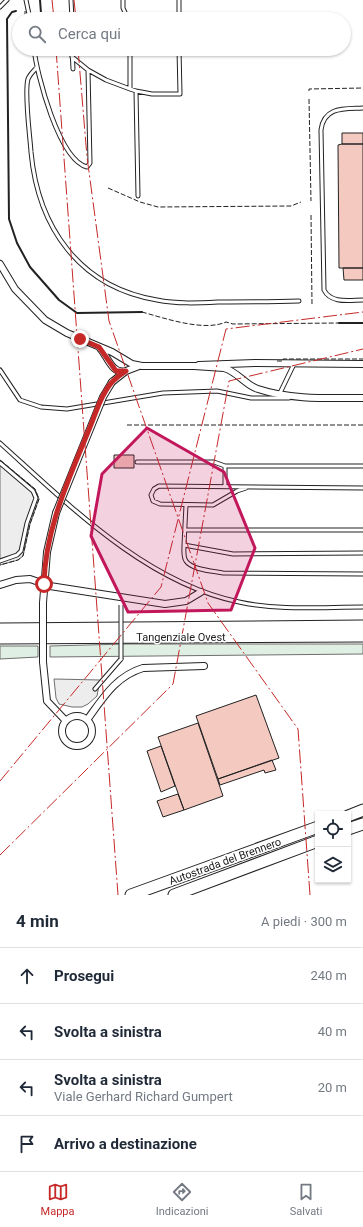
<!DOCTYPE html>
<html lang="it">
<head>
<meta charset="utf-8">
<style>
  :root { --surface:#fff; --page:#f6f6f7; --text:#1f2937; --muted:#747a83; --line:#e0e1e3; --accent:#c62828 }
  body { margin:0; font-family:Roboto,sans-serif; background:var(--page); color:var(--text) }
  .controls { position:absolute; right:12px; bottom:12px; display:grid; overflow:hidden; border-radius:0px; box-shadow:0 1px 3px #0004 }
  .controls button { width:36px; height:36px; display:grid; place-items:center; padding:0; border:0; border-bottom:1px solid var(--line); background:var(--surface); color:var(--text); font:20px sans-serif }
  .stop { position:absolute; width:12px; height:12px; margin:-9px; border:3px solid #c62828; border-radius:50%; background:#fff }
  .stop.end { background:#c62828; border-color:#fff; box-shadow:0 1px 4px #0008 }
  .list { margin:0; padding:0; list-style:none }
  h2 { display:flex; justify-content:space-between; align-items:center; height:52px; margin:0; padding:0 16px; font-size:17px }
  h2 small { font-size:13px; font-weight:400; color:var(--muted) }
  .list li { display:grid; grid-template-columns:26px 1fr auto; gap:12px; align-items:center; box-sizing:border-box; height:56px; padding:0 16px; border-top:1px solid var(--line) }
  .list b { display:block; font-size:15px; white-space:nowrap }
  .list p { margin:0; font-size:13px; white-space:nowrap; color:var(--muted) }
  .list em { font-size:13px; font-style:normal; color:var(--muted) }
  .icon { flex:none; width:22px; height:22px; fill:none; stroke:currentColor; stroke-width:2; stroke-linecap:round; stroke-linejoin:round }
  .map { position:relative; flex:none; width:363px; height:895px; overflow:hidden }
  .search { position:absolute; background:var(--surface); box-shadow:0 1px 3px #0004; left:12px; right:12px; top:12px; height:44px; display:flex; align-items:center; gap:10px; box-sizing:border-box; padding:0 14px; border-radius:22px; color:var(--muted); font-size:15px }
  .sheet { height:276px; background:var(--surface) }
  nav { display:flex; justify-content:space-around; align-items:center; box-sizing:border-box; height:56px; border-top:1px solid var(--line); background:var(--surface); font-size:11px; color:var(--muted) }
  nav a { display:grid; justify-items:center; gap:2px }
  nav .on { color:var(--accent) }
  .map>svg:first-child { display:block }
  .green { fill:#e0efe3; stroke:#6f6f6f }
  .parking { fill:#ededed; stroke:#6f6f6f }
  .building { fill:#f3c9c0; stroke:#222 }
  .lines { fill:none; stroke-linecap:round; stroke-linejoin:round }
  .lane-casing { stroke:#222; stroke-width:5 }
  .street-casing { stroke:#222; stroke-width:8 }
  .highway-casing { stroke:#222; stroke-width:13 }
  .lane { stroke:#fff; stroke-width:3 }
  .street { stroke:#fff; stroke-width:6 }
  .highway { stroke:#fff; stroke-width:11 }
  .lane-bridge-casing { stroke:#222; stroke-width:5; stroke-linecap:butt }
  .street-bridge-casing { stroke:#222; stroke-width:8; stroke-linecap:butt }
  .lane-bridge { stroke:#fff; stroke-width:3 }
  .street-bridge { stroke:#fff; stroke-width:6 }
  .fence { stroke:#222; stroke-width:1; stroke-dasharray:5 2; stroke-linecap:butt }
  .wall { stroke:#222; stroke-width:2 }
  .power { stroke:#c62828; stroke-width:1; stroke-dasharray:14 3 2 3; stroke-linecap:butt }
  .route { stroke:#c62828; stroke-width:5 }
  .marked { fill:#c2185b; fill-opacity:0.2; stroke:#c2185b; stroke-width:3; stroke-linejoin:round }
  .labels { text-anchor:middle; stroke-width:3; stroke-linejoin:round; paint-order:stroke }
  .street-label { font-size:11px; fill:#222; stroke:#fff }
</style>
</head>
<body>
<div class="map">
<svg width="363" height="895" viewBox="0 0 363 895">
  <rect width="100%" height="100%" fill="#fff"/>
  <path class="green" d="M126,644h237v10l-313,3v-11z
    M0,646h38v11l-38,2z"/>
  <path class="parking" d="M0,460l35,29 4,10 -9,25 -7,32 -5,4 -18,5z
    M54,679l46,1 -3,16 -9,8 -6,3h-10l-13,-3 -3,-6z"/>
  <path class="building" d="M342,133h21v11h-21z
    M342,144h21v124h-24l-1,-123z
    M343,268h20v12h-19z
    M114,455h20v13h-20z
    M256,695l23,63 -61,21 -22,-63z
    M198,723l25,73 -39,14 -26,-73z
    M161,746l14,40 -14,6 -14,-41z
    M272,760l4,10 -11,3 -1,-3 -44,15 -2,-6z
    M178,794l6,16 -21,7 -6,-16z"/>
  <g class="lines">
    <defs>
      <path id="lane" d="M26,0l4,19
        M71,0l1,19
        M123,0v8l5,11
        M179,0v19
        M0,7l7,-7
        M34,49c3,26 25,111 53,118l3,-4 -2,-93 -16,-13
        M72,49l1,20
        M37,67c-3,4 -7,7 -9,12 -4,14 2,57 3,73 7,75 48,135 126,148 20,4 41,3 61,2 27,0 54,0 81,-1
        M88,70l18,10 24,9v-40
        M130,89l6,2 2,105
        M136,91l16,3h28l-1,-45
        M363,108c-18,1 -39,-2 -42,22l3,160c7,14 26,10 39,10
        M0,370l20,30 21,7 26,2 96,-16 54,-2 34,7h38
        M279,395l15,-31
        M0,443c69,62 146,140 239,159 40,9 83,5 124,5
        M137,462h77l11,4
        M0,463l33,28 3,7 -9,25 -6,28 -4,4 -17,6
        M225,486v-20h138
        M246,488l-9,3 -24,14 -53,-1 -7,-3 -2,-6 3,-6 5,-3 204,2
        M186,505l-2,40 49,9 130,-1
        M185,530h178
        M184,545c0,5 -1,12 2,16 6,9 27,10 37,12l140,1
        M95,689l26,-30"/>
      <path id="street" d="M0,264l15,25 30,31 22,13 45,19 20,12 10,2h52l30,2c14,4 21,17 34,21 33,11 71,9 105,9
        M100,348c8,9 12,27 26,23
        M199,365l56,-2 108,1
        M112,382l14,-11 13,-5
        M0,585l16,-5 14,-1 20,7 115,18 21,-3 15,-9
        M43,603l4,-51 9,-39
        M43,662l4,39 19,20
        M62 731a15 15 0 1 1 30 0a15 15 0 1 1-30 0Z
        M87,720c16,-22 29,-44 56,-52l61,-2"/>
      <path id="highway" d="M0,629l363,-3
        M0,638l363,-2
        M348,816l15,-6
        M348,829l15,-5
        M131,895l187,-68
        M174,895l144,-54"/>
    </defs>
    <use href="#lane" class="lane-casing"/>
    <use href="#street" class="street-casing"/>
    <use href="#highway" class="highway-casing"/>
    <use href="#lane" class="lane"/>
    <use href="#street" class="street"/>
    <use href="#highway" class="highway"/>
    <defs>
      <path id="lane-bridge" d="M121,659v-54"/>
      <path id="street-bridge" d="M56,513l47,-116 9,-15
        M43,603v59"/>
    </defs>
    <use href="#lane-bridge" class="lane-bridge-casing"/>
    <use href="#street-bridge" class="street-bridge-casing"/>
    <use href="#lane-bridge" class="lane-bridge"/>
    <use href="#street-bridge" class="street-bridge"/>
    <path class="fence" d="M25,11v7
      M309,91v-2l54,-1
      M309,99l2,102
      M108,188l32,14 18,5 133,-1 10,-4
      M311,215l1,89
      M142,312c22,6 62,20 84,10l7,2 106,-1
      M277,361h6v-2h80
      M127,425h236
      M0,460l35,29 4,10 -9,25 -7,32 -5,4 -18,5"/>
    <path class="wall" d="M40,0l1,13
      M16,11l-4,1 -5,7 2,200 8,24 13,24 29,33 18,13 65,-1
      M339,323h24"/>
    <path class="power" d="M52,0l2,19
      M74,0l2,19
      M56,49l62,846
      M78,49l9,108 22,164 99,282 90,126 12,166
      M0,781l161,-194 65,-258 137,-17
      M0,855l173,-171 56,-303 134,-32"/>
  </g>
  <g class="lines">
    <path class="route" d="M44,584c1,-54 24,-103 44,-152 7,-16 12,-36 24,-50 4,-4 9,-8 14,-11h-10l-17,-24 -19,-8"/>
  </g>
  <path class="marked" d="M147,428l77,44 31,76 -24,62 -103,2 -37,-76 11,-62z"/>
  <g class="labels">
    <g class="street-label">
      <text x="181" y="641">Tangenziale Ovest</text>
      <text transform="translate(225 861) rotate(-20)" y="4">Autostrada del Brennero</text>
    </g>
  </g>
</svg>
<div class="controls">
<button><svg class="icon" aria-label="locate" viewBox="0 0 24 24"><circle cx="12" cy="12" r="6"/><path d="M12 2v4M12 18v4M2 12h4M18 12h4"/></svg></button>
<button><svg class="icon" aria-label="layers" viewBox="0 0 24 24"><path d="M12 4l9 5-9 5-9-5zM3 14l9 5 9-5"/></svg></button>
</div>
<div class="stop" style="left:44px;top:584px"></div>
<div class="stop end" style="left:80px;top:339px"></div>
<div class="search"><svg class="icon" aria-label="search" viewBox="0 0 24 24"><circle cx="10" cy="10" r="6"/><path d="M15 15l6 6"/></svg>Cerca qui</div>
</div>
<section class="sheet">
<h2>4 min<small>A piedi · 300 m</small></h2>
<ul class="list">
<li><svg class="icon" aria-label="ahead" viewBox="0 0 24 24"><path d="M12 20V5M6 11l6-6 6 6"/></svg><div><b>Prosegui</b></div><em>240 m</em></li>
<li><svg class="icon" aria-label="left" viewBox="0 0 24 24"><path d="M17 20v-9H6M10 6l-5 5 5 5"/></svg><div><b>Svolta a sinistra</b></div><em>40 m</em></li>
<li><svg class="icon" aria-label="left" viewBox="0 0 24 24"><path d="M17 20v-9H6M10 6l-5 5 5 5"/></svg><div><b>Svolta a sinistra</b><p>Viale Gerhard Richard Gumpert</p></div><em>20 m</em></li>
<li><svg class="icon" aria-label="arrive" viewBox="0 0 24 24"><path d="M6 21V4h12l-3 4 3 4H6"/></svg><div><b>Arrivo a destinazione</b></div></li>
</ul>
</section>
<nav>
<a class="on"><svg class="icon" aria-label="map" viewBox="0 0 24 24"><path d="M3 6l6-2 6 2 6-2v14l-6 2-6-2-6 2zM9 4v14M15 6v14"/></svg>Mappa</a>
<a><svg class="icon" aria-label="directions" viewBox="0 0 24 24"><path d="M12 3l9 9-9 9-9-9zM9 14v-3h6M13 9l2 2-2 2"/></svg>Indicazioni</a>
<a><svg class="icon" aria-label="saved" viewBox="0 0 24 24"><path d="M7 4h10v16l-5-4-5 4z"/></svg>Salvati</a>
</nav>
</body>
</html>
